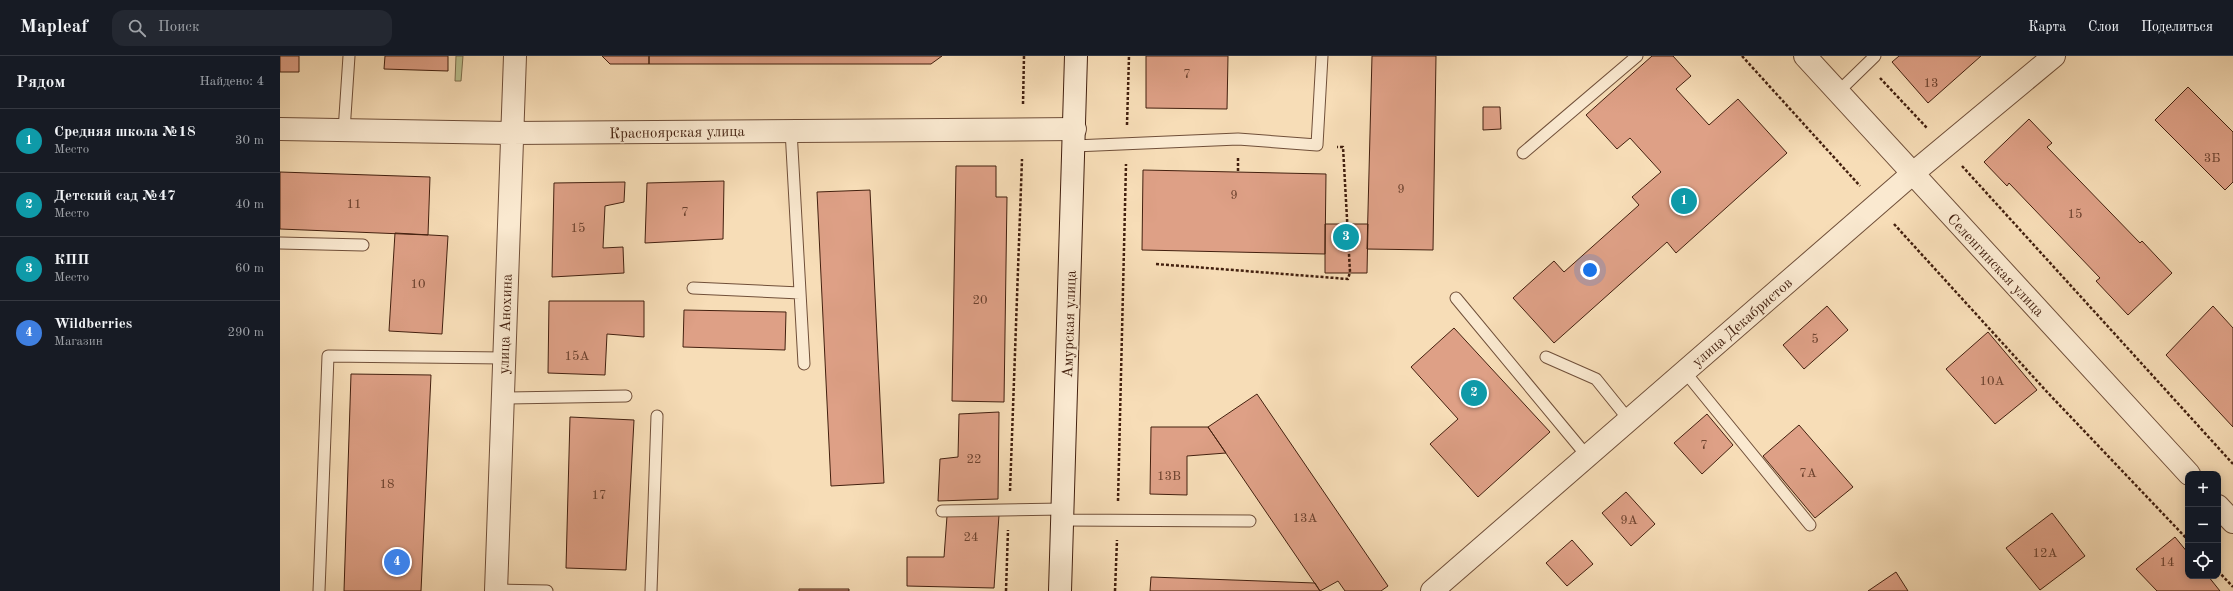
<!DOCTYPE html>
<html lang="ru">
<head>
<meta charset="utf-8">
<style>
  :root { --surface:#171b24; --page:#242831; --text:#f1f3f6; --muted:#9ea1a6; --line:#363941; --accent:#d93025 }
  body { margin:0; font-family:"Old Standard TT",serif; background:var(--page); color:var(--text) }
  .controls { position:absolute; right:12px; bottom:12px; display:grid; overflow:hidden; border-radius:8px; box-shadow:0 2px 10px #0003 }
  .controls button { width:36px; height:36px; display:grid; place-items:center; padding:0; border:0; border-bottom:1px solid var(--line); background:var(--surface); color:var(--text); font:20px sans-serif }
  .you { position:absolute; left:1310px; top:214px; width:14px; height:14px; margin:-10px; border:3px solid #fff; border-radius:50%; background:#1a73e8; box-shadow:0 0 0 6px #1a73e833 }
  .badge { display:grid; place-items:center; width:26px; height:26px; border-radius:50%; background:var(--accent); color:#fff; font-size:13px; font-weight:700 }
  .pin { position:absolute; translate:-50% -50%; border:2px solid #fff; box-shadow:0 1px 4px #0006 }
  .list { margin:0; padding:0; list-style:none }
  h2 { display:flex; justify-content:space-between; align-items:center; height:52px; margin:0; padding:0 16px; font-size:17px }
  h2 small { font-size:13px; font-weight:400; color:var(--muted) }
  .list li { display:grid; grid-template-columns:26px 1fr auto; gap:12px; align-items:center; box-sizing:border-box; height:64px; padding:0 16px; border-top:1px solid var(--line) }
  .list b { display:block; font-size:15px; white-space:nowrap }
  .list p { margin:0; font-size:13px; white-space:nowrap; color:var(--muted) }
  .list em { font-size:13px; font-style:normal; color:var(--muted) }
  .icon { flex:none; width:22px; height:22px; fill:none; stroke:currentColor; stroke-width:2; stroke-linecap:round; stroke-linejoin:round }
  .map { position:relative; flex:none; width:1953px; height:535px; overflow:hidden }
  header { display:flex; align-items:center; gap:24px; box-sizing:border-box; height:56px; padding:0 20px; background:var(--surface); border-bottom:1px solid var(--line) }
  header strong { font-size:19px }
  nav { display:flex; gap:22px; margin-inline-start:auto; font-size:14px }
  .search { width:280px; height:36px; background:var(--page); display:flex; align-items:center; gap:10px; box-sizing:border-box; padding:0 14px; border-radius:12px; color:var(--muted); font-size:15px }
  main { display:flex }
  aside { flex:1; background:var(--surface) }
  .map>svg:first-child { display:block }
  .green { fill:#bbc18f; stroke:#7f704f }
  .building { fill:#dea086; stroke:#43200f }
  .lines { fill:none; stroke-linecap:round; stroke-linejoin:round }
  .lane-casing { stroke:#704f39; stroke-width:13 }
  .street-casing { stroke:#704f39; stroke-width:24 }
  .secondary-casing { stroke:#43200f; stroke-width:24 }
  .path { stroke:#43200f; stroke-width:2.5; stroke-dasharray:3 2; stroke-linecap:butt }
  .lane { stroke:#fae9d0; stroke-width:11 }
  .street { stroke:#fae9d0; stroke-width:22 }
  .secondary { stroke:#fae9d0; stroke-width:22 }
  .labels { text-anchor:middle; stroke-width:3.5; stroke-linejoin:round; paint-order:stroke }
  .number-label { font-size:13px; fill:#6a402d }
  .street-label { font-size:15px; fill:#43200f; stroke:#fae9d0 }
</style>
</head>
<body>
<header>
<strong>Mapleaf</strong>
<div class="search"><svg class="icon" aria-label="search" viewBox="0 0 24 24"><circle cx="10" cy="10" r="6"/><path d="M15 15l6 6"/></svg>Поиск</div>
<nav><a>Карта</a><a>Слои</a><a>Поделиться</a></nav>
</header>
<main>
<aside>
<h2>Рядом<small>Найдено: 4</small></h2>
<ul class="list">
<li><span class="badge" style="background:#0f9aa8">1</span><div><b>Средняя школа №18</b><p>Место</p></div><em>30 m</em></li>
<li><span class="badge" style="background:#0f9aa8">2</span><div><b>Детский сад №47</b><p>Место</p></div><em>40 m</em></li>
<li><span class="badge" style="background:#0f9aa8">3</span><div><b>КПП</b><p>Место</p></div><em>60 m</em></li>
<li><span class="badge" style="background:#3f7fe0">4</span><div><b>Wildberries</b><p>Магазин</p></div><em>290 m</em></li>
</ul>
</aside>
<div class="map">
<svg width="1953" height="535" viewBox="0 0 1953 535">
  <rect width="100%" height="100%" fill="#f7ddb7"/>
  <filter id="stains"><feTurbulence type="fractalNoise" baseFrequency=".005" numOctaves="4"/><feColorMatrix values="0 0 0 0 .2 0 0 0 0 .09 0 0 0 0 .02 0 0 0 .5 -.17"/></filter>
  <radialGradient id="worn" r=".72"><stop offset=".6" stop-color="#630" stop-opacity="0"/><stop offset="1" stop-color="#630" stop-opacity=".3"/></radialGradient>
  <path class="green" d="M176,0h7l-2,25h-6z"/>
  <path class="building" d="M0,0h19v16h-19z
    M105,0h63v15l-64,-2z
    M322,0h47v8h-39z
    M369,0h293l-11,8h-282z
    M866,0h82l-1,53 -81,-1z
    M1092,0h64l-3,194 -66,-1z
    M1372,0h21l18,20 -15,13 33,36 29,-26 49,54 -111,100 -9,-11 -113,101 -41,-45 41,-37 10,11 75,-67 -7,-8 29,-25 -31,-34 -13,11 -31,-34z
    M1619,0h82l-53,47 -36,-41z
    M1908,31l45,45v50l-8,8 -70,-70z
    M1203,51h17l1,22 -18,1z
    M1749,63l23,24 -5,4 93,96 2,-2 30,32 -44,42 -32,-34 4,-3 -91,-95 -2,3 -23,-24z
    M676,110h40v31h11l-3,205 -52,-1z
    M863,114l183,4 -1,80 -183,-4z
    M0,116l150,5 -2,58 -148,-6z
    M444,125l-1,58 -78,4 2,-60z
    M345,126l-1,20 -19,4 -2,42 20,-1 1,26 -72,4 2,-94z
    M590,134l14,293 -53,3 -14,-294z
    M1045,168h43l-1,49h-42z
    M115,177l53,3 -6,98 -53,-3z
    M269,245h95v36l-37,-3 -2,41 -57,-2z
    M1547,250l21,24 -44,39 -21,-24z
    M1933,250l20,22v99l-67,-72z
    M404,254l102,2 -1,38 -102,-3z
    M1174,272l96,104 -72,65 -48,-53 28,-25 -47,-52z
    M1708,276l49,58 -42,34 -49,-55z
    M71,318l80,1 -10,216h-77z
    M977,338l131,192 -7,5h-36l-7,-10 -18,10 -112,-164z
    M719,356l-1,87 -60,2 2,-42 18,-2 1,-43z
    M1427,358l26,31 -31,29 -28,-31z
    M290,361l64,3 -8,150 -60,-2z
    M1519,369l54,62 -38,31 -52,-62z
    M871,371h57l18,26 -39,3v39l-37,-1z
    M1346,436l29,32 -24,22 -29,-33z
    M1772,457l33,43 -45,34 -34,-42z
    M719,459l-5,73 -87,-2v-29h37l3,-41z
    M1895,481l13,16v23h20l12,15h-63l-21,-22z
    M1292,484l21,24 -26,22 -21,-23z
    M1616,516l12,19h-40z
    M871,521l164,6 5,8h-170z
    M519,533h50v2h-50z"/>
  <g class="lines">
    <defs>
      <path id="lane" d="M1558,36l37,-36
        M511,74l13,234
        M64,75l5,-75
        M794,90l164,-7 79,6 5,-89
        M1243,97l114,-97
        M0,187l83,2
        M413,232l107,5
        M1176,242l131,158
        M1266,301l50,22 33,41
        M1405,316l125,153
        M223,342l123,-2
        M662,455l121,-2
        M783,464l187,1
        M216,534l51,1
        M39,535l9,-235 176,2
        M371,535l6,-175"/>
      <path id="street" d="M1525,0l384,418
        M0,73l231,4 564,-4
        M1938,450l15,16
        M216,535l19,-535
        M1152,535l480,-417 142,-118"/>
      <path id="secondary" d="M780,535l16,-535"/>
    </defs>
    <use href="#lane" class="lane-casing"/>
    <use href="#street" class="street-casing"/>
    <use href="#secondary" class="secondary-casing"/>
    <path class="path" d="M1462,0l118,130
      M1600,22l47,50
      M743,48l1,-48
      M847,69l2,-69
      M958,102v14
      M1682,110l271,298
      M1614,168l154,169 140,147
      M876,208l192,15 2,-7 -7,-125h-6
      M730,435l12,-332
      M838,445l8,-337
      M1938,515l15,16
      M726,535l2,-61
      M835,535l2,-51"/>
    <use href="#lane" class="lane"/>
    <use href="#street" class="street"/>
    <use href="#secondary" class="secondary"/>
  </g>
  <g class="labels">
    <g class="number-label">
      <text x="907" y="22">7</text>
      <text x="1651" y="31">13</text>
      <text x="1932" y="106">3Б</text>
      <text x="1121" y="137">9</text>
      <text x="954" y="143">9</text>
      <text x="74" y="152">11</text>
      <text x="405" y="160">7</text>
      <text x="1795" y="162">15</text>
      <text x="298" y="176">15</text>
      <text x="138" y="232">10</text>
      <text x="700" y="248">20</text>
      <text x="1535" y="287">5</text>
      <text x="297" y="304">15А</text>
      <text x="1712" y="329">10А</text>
      <text x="1424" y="393">7</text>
      <text x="694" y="407">22</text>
      <text x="1528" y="421">7А</text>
      <text x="889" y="424">13В</text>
      <text x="107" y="432">18</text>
      <text x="319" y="443">17</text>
      <text x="1025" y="466">13А</text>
      <text x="1349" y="468">9А</text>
      <text x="691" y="485">24</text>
      <text x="1765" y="501">12А</text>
      <text x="1887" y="510">14</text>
    </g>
    <g class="street-label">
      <text transform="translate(397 76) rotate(-1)" y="5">Красноярская улица</text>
      <text transform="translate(1716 209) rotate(47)" y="5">Селенгинская улица</text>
      <text transform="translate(1462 266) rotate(-41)" y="5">улица Декабристов</text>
      <text transform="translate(225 268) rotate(-88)" y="5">улица Анохина</text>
      <text transform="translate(789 268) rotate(-88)" y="5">Амурская улица</text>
    </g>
  </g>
  <rect width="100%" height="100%" filter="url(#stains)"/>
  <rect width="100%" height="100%" fill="url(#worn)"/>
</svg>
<div class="controls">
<button>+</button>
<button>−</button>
<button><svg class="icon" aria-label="locate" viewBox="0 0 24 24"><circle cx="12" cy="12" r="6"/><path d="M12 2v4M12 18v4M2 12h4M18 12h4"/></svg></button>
</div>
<div class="you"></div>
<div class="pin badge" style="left:1404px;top:145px;background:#0f9aa8">1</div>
<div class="pin badge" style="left:1194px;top:337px;background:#0f9aa8">2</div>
<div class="pin badge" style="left:1066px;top:181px;background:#0f9aa8">3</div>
<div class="pin badge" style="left:117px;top:506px;background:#3f7fe0">4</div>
</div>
</main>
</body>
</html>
